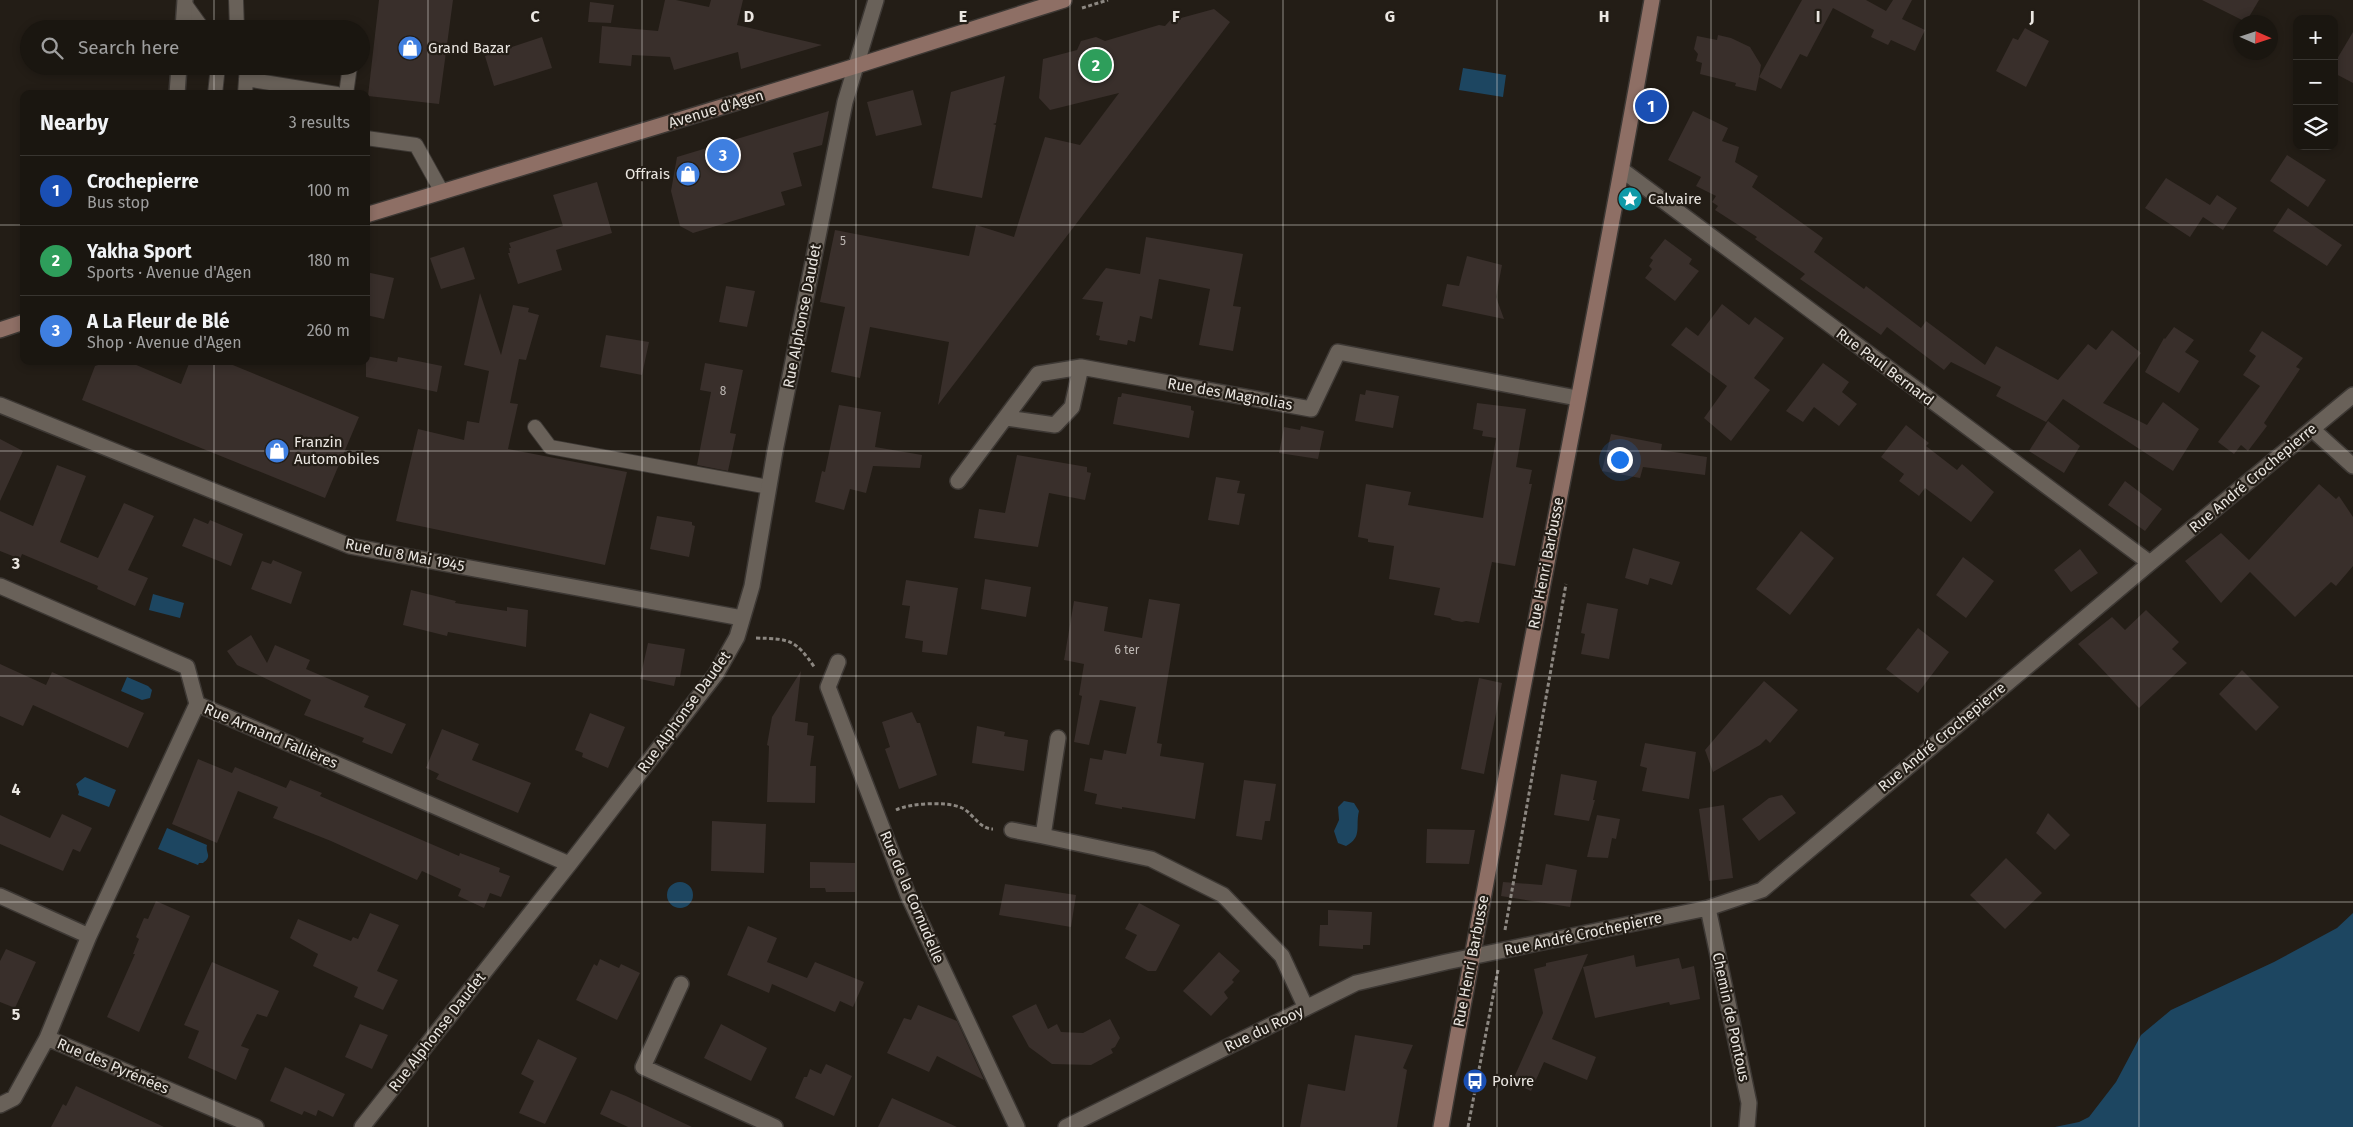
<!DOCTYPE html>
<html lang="en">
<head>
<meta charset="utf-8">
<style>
  :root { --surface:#1a1610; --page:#27231e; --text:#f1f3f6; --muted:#9f9f9f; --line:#383530; --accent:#8cce46 }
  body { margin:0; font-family:"Fira Sans",sans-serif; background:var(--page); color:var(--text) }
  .controls { position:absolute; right:15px; top:15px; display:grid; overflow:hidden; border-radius:10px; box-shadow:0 2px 8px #0003 }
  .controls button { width:45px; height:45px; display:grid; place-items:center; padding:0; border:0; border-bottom:1px solid var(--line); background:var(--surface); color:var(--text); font:25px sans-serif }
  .compass { position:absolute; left:2233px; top:15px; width:45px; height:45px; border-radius:50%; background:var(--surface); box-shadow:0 2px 8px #0003; rotate:93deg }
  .you { position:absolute; left:1619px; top:459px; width:18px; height:18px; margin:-12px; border:4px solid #fff; border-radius:50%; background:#1a73e8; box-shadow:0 0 0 8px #1a73e833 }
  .badge { display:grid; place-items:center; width:32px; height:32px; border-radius:50%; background:var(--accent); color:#fff; font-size:16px; font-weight:700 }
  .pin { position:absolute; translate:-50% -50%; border:2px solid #fff; box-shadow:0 1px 5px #0006 }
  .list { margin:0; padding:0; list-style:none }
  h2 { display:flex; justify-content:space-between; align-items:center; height:65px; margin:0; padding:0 20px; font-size:21px }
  h2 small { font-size:16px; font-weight:400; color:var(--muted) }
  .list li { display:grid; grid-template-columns:32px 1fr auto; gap:15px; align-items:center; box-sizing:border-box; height:70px; padding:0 20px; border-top:1px solid var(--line) }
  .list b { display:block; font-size:19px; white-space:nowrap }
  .list p { margin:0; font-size:16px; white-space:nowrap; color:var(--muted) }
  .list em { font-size:16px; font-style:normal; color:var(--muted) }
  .icon { flex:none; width:28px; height:28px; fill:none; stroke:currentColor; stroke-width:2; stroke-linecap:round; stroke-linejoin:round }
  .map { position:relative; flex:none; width:2353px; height:1127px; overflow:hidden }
  .search { position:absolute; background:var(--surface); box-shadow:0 2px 8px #0003; left:20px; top:20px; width:350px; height:55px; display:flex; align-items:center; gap:12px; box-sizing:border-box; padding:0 18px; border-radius:28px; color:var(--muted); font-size:19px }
  .panel { position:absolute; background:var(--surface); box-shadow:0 2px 8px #0003; left:20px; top:90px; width:350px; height:275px; border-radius:10px }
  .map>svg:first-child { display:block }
  .water { fill:#1d4661 }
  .building { fill:#392f2b }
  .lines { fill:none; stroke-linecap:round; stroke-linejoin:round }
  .lane-casing { stroke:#3d3834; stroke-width:16 }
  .street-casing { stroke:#3d3834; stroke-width:18 }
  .secondary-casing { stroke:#3d3834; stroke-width:18 }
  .path { stroke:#8c8781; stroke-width:3; stroke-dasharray:4 2.5; stroke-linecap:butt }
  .lane { stroke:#696159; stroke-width:14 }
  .street { stroke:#696159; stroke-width:15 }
  .secondary { stroke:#8e6f65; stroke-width:15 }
  .grid { fill:none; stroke:#eae6e1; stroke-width:1; stroke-opacity:0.55 }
  .labels { text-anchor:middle; stroke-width:4.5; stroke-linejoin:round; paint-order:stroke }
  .number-label { font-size:12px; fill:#beb8b4 }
  .poi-label { font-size:15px; fill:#eae6e1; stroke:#231d16; text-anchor:start }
  .street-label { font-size:15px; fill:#eae6e1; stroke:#231d16 }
  .grid-label { font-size:16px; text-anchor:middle; font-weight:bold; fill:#eae6e1; stroke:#231d16; stroke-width:4.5; stroke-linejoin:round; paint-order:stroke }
</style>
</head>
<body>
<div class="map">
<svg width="2353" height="1127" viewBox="0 0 2353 1127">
  <rect width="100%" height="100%" fill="#231d16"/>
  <path class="water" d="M1463,68l43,7 -3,22 -44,-7z
    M153,594l31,9 -4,15 -31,-8z
    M127,677l21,9 4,4 -2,8 -8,2 -21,-9z
    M85,777l31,13 -7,17 -31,-12 1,-3 -3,-8z
    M1344,801l10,2 5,8c-4,15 4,26 -13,35l-8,-3 -4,-12 5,-11 -1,-13z
    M167,828l40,17c-2,8 6,11 -4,18h-4l-1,2 -40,-16z
    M667 895a13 13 0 1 1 26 0a13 13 0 1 1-26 0Z
    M2353,913v214h-298l24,-5 10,-5 27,-35 25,-47 30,-25 103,-48 63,-34z"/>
  <path class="building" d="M379,0h74l-14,104 -71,-8z
    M665,0h11l33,7 2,-7h32l-6,25 85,20 -81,24 -3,-17 -64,18 -4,-13 -38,-2 -1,11 -32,-3 3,-37 56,5z
    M1802,0h64l20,11 7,-11h19l-10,19 23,11 -10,21 -24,-11 -3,5 -17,-8 3,-7 -41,-22 -26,49 -7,-3 -19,35 -22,-12 -3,14 -21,-5 1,-3 -36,-9 2,-11 -6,-2 2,-7 -4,-5 3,-13 20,4 1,-5 13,3 19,9 11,18 -2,12z
    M2202,0h57l-13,22z
    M590,2l24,3 -3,18 -23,-1z
    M1214,9l16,13 -292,383 11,-63 -79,-15 -10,51 -29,-6 14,-65 -25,-5 15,-72 134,26 7,-31 38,12 31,-100 35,8 39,-52 -69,17 -11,-12 4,-39 34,-9 4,-9 15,-4 9,4 54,-16 6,1 10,-11 6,3z
    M2025,28l24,13 -23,46 -30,-16 17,-33 5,2z
    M2353,32v51l-19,-10v-9z
    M542,37l10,31 -58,18 -9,-30z
    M1005,76l-9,47 -3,1 3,1 -14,73 -50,-10 19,-96z
    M913,90l9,35 -46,11 -9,-34z
    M829,111l-7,34 -29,8 9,33 -21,6 4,13 -92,28 -13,-7 -9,-35 6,-34z
    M1693,111l35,17 -6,13 17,6 -4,15 23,14 -6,11 71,51 -9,14 50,37 2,-3 55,42 5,-7 59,44 11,-19 62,34 30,-36 8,6 16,-20 29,23 -38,50 44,22 16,-23 36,27 -26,42 -110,-72 -17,23 -50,-26 5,-9 -50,-25 -7,8 -57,-43 -6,8 -81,-56 5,-5 -50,-35 2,-2 -42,-27 3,-4 -6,-4 4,-6 -20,-10 5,-9 -33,-17z
    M2287,155l39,25 -18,27 -38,-26z
    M2166,178l44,27 7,-10 20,13 -14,22 -20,-13 -13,20 -45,-29z
    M597,182l15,51 -56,17 6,20 -44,14 -10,-31h2l-1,-5h2l-2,-5 54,-17 -10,-31z
    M2288,208l54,37 -15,21 -54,-35z
    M1146,237l97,17 -10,52 8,1 -8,44 -34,-6 11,-56 -51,-10 -7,40 -12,-3 -5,26 -7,-2 -1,5 -28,-5 1,-4 -4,-1 7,-33 -21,-3 24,-31 34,6z
    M1665,239l27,20 -3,5 10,7 -24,30 -30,-23 7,-9 -3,-3 4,-6 -3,-2z
    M464,247l11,32 -34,10 -11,-31z
    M1467,256l35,9 -6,32 8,22 -62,-13 5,-22 12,2z
    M366,272l28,6 -10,41 -18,-4z
    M726,286l29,5 -8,36 -28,-5z
    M480,293l21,62 12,-50 16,3 -1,4 11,3 -13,45 -7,-1 -9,44 8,1 -10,45 119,23 -22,93 -209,-44 22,-92 46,11 3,-19 12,2 10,-52 -25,-6z
    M1722,304l27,21 6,-8 29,21 -30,40 16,12 -39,51 -27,-23 23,-32 -56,-41 15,-18 12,9z
    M2174,327l20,13 -9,12 14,9 -20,32 -34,-21 19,-34 1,1z
    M2262,331l41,27 -7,9 4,2 -36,54 3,3 -19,25 -7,-6 -7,9 -16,-12 42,-56 -17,-11 13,-19 -7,-5z
    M606,335l43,7 -7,33 -42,-8z
    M366,356l31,6 1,-5 44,9 -5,26 -71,-15z
    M110,361h17l54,23 9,-23h33l136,56 -34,81 -243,-98 13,-34z
    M705,363l38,7 -13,63 6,1 -8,37 -31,-6 14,-73 -11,-2z
    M1823,363l26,19 -7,10 15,12 -18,22 -25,-19 -11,15 -17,-11z
    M1366,390l33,6 -6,32 -38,-7 5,-27 5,1z
    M1122,393l69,13v4l3,1 -5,27 -76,-14 5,-27h3z
    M1477,403l49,6 -10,58 16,3 -3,14h3l-17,82 -23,-4 -13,61 -13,-2 -4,1 -10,-2 -2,-2 -16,-3 6,-27 -51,-9 5,-33 -26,-4v-3l-10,-2 8,-53 45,8 -3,13 75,13 13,-80 -14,-2 1,-5 -10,-2z
    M839,405l42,7 -6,35 47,8 -2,13 -47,-2 -7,27 -16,-4 -6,21 -29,-8 7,-31 3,1z
    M2048,421l32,25 -16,27 -35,-22z
    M1906,425l23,18 -3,3 31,24 5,-6 32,28 -23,30 -46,-34 -6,8 -20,-15 5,-7 -23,-17z
    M1301,426l23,5 -6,28 -39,-6 5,-26 16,3z
    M1611,434l51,10 -1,6 46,7 -2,18 -62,-8 -3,11 -38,-7z
    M0,439l23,12 -23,50z
    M1017,455l70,12v5l4,1 -6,27 -36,-7 -11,54 -64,-9 5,-29 26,4z
    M57,465l29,11 -26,66 38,16 26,-55 30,13 -26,54 20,8 -13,28 -38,-17 1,-3 -76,-32 -2,5 -20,-8v-40l33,15z
    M1216,477l24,4 -3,12 8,1 -6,31 -31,-5z
    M2125,481l37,28 -17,22 -37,-26z
    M2319,484l17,15 3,-3 14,21v49l-17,20 -5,-4 -36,35 -45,-45 -29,31 -36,-42 36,-28 28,27z
    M657,516l35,6v3l3,1 -6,31 -39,-8z
    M194,518l14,6 2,-4 33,14 -12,32 -49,-20z
    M1801,531l33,27 -44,57 -34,-26z
    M1633,548l47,14 -8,23 -22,-7 -2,7 -23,-7z
    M2080,549l18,24 -27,19 -17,-22z
    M1963,557l31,24 -28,37 -30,-23z
    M273,560l29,12 -11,32 -40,-15 11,-28 9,3z
    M985,579l46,8 -5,30 -45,-8z
    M906,580l52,8 -11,67 -25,-3 1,-11 -18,-3 5,-32 -8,-1z
    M411,590l45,11 -1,2 52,8v-4l21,3 -2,37 -78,-15 -1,4 -44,-11z
    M1149,599l31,5 -23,139 5,1 -2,12 44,7 -9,56 -73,-12v2l-27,-5 2,-10 -13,-3 6,-33 12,2 2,-10 22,4 10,-47 -36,-7 -11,45 -15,-3 8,-46 -3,-1 5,-31 -20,-4 10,-59 34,6 -4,24 38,7z
    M1587,603l31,6 -9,50 -28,-5 4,-20 -4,-1z
    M2146,610l33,32 -7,7 15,14 -48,45 -61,-64 34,-27 13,13z
    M1918,628l31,24 -31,41 -32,-24z
    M251,635l16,28 8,-18 35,15 -4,9 63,27 -5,11 42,17 -14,30 -30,-12 2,-4 -60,-23 7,-15 -74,-35 -10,-14z
    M648,643l37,6 -5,28h-4l-2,9 -34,-7z
    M0,664l46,21 6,-13 92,41 -16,35 -95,-43 -10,21 -23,-10z
    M2242,670l37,37 -23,24 -37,-37z
    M801,671l-6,50 13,2 -1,12 7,1 -4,30h6l-1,37 -48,-1 2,-56 -2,-1 5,-28z
    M1479,678l23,5 -18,91 -23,-5z
    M1764,681l34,29 -28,33 -4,-4 -6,6 -47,27 -8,-22z
    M912,712l5,11h3l17,52 -38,14 -14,-40 5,-2 -8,-25z
    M590,713l35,14 -17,41 -26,-11 1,-4 -8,-3z
    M977,726l28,6 -1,4 24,4 -4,31 -52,-8z
    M442,729l37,15 -7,16 59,23 -13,30 -82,-34 3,-5 -13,-6z
    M1645,743l51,9 -7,47 -47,-8 5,-23 -7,-2z
    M198,759l34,14 3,-6 51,21 4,-8 32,13 -2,3 60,26 79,34 1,-3 40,15 -1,4 11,4 -9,21 -11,-4 -6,15 -26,-12 3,-7 -39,-18 -5,9 -86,-39 -58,-23 5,-11 -40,-16 -21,52 -45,-19z
    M1561,774l36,7 -4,19h2l-6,21 -35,-6z
    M1244,780l32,4 -6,37h-5l-3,19 -26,-4z
    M1782,795l14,18 -37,28 -17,-22 27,-21z
    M1724,805l9,73 -24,3 -10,-72z
    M2048,813l22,22 -15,15 -19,-17z
    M62,814l30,14 -12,24 -7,-3 -10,22 -63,-27v-29l50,23z
    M1597,815l23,4 -4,20 -4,-1 -4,20 -21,-1z
    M712,821l54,3 -2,49 -53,-2z
    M1427,829l48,1 -6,34 -43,-1z
    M2006,858l36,35 -37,36 -35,-34z
    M810,862l45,1v29h-29l-1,-4h-15z
    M1546,864l31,6 -7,37 -69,-11 2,-14 39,3z
    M1005,884l71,11 -5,32 -72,-12z
    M156,901l34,15 -51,116 -32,-15 28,-63h-2l6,-15 -3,-2 8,-19 4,1z
    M1139,903l41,22 -24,46h-8l-23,-13 12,-23 -12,-6z
    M1328,910l44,2 -2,33h-7v4l-44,-3 1,-21h8z
    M370,913l29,12 -22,46 21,9 -15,30 -29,-13 4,-10 -45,-21 5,-12 -28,-16 8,-19 53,22 2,-4 5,2z
    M748,926l29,12 -10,24 40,16 8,-16 49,20 -11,25 -13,-6 -5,11 -63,-28 -3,9 -42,-18z
    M6,949l30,13 -21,46 -15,-6v-41z
    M1219,952l21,19 -8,9 2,2 -10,10 4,6 -17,18 -28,-25z
    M1588,954l-36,85 44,18 -9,23 -43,-18 -13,29 -19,-9 31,-69 -9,-44 12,-3v-3z
    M1634,955l2,12 43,-9 3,11 12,-3 6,33 -30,6 -1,-3 -74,16 -12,-51z
    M600,959l19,9 2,-4 19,9 -23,47 -41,-20 18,-36 3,2z
    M212,962l67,29 -12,26 -10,-3 -16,32 8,3 -13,31 -48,-22 11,-27 -15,-6z
    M1036,1004l12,25 9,-5 4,8 22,1 27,-14 10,19 -5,9 -4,2 2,4 -22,12 -39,-1 -23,-17 -17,-31z
    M918,1005l39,16 27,59 -47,-24 -8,16 -42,-19 17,-35 7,2z
    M360,1024l28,11 -16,34 -27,-12z
    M721,1024l46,24 -16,33 -47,-23z
    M1355,1035l58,10 -10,23 4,2 -10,57h-97l8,-43 37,7z
    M538,1039l39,19 -32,66 -26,-11 15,-32 -13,-7z
    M826,1064l26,12 -18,40 -39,-18 9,-21h3l3,-8 11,5z
    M285,1067l60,27 -12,23 -15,-7 -2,6 -12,-5 -2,4 -32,-14z
    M76,1086l88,41h-113l12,-23 3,2z
    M611,1090l15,6 66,31h-64l-28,-13z
    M892,1098l65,29h-79z"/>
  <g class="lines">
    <defs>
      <path id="lane" d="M236,0l1,29
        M185,4l18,25
        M246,79l91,15
        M215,94l3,-28
        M245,94l2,-28
        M346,94l4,-28
        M366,138l50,7 26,47
        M535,427l15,20 219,40"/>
      <path id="street" d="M183,29l2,-29
        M177,94l2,-28
        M1622,170l528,393
        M0,405l350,141 392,72
        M1007,418l48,7 17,-18 9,-40
        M2312,429l41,37
        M958,481l80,-107 43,-7 230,42 27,-57 239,46
        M0,586l187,81 10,37 372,160
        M838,662l-10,25 80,208 109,232
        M1058,738l-15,98 108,23 72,36 59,61 24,52
        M1012,830l31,6
        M0,896l89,40
        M1708,908l41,195 -2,24
        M681,984l-38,83 132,60
        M47,1038l42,-102 108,-232
        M0,1105l14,-7 33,-60 209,89
        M362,1127l209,-265 145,-188 21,-37 15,-51 23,-135 70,-349 31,-102
        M1066,1127l290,-144 90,-21 262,-54 54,-18 388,-327 203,-168"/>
      <path id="secondary" d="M366,215l490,-149 208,-66
        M0,330l24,-8
        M1441,1127c67,-376 145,-751 211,-1127"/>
    </defs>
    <use href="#lane" class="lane-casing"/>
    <use href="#street" class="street-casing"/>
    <use href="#secondary" class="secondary-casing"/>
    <path class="path" d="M1082,8l26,-8
      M756,638c34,1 39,1 59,30
      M896,810c14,-7 52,-9 66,-2 11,5 17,21 31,21
      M1505,930l61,-346
      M1468,1127l30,-157"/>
    <use href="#lane" class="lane"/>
    <use href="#street" class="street"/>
    <use href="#secondary" class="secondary"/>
  </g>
  <path class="grid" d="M214,0v29M428,0v1127M642,0v1127M856,0v1127M1070,0v1127M1283,0v1127M1497,0v1127M1711,0v1127M1925,0v1127M2139,0v1127M214,66v28M0,225h24M366,225h1987M214,361v766M0,451h2353M0,676h2353M0,902h2353"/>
  <defs>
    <symbol id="shop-disc" viewBox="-11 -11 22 22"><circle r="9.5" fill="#3f7fe0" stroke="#231d16"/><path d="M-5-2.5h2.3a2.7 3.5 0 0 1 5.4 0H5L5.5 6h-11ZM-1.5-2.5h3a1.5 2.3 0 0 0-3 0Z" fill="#fff"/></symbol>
    <symbol id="sight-disc" viewBox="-11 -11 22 22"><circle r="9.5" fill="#0f9aa8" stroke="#231d16"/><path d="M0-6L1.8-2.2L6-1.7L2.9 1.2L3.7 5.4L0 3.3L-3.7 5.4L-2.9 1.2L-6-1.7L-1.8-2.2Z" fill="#fff"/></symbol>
    <symbol id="bus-disc" viewBox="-11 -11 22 22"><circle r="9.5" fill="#1a4fb4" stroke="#231d16"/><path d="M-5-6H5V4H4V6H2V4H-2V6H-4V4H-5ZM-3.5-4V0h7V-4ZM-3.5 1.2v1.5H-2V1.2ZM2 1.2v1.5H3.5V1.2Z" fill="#fff"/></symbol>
  </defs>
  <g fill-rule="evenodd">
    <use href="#shop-disc" x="396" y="34" width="28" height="28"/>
    <use href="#shop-disc" x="674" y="160" width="28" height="28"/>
    <use href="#sight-disc" x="1616" y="185" width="28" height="28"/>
    <use href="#shop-disc" x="263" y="437" width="28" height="28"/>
    <use href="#bus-disc" x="1461" y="1067" width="28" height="28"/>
  </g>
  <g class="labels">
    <g class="number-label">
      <text x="843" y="245">5</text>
      <text x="723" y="395">8</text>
      <text x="1127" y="654">6 ter</text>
    </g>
    <g class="poi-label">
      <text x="428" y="53">Grand Bazar</text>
      <text x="670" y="179" text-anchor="end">Offrais</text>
      <text x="1648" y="204">Calvaire</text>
      <text x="294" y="447">Franzin<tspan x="294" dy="17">Automobiles</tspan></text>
      <text x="1492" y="1086">Poivre</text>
    </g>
    <g class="street-label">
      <text transform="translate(716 109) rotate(-17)" y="5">Avenue d'Agen</text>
      <text transform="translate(802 316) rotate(-79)" y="5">Rue Alphonse Daudet</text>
      <text transform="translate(1885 367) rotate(37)" y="5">Rue Paul Bernard</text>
      <text transform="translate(1230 394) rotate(10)" y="5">Rue des Magnolias</text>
      <text transform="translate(2253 478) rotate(-40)" y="5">Rue André Crochepierre</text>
      <text transform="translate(405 555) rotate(11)" y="5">Rue du 8 Mai 1945</text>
      <text transform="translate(1546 563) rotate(-79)" y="5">Rue Henri Barbusse</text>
      <text transform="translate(684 712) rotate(-54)" y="5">Rue Alphonse Daudet</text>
      <text transform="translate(271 736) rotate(23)" y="5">Rue Armand Fallières</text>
      <text transform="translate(1942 737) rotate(-40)" y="5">Rue André Crochepierre</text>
      <text transform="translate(912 897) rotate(67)" y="5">Rue de la Cornudelle</text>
      <text transform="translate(1583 934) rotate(-12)" y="5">Rue André Crochepierre</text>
      <text transform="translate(1471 961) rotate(-79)" y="5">Rue Henri Barbusse</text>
      <text transform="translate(1731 1017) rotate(78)" y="5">Chemin de Pontous</text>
      <text transform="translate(1264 1029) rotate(-26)" y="5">Rue du Rooy</text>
      <text transform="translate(437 1032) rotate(-52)" y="5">Rue Alphonse Daudet</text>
      <text transform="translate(113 1066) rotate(23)" y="5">Rue des Pyrénées</text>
    </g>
  </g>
  <g class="grid-label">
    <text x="535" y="22">C</text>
    <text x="749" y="22">D</text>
    <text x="963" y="22">E</text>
    <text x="1176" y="22">F</text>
    <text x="1390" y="22">G</text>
    <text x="1604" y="22">H</text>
    <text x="1818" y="22">I</text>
    <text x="2032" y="22">J</text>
    <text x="16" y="569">3</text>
    <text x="16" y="795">4</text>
    <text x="16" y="1020">5</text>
  </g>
</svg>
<div class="controls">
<button>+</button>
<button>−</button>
<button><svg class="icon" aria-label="layers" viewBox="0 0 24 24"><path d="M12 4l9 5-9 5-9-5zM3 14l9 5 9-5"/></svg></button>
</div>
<svg class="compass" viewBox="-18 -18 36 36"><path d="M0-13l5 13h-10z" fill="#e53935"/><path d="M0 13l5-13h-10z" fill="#9f9f9f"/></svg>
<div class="you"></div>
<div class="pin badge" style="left:1651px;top:106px;background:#1a4fb4">1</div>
<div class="pin badge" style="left:1096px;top:65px;background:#2e9e5b">2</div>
<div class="pin badge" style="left:723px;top:155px;background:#3f7fe0">3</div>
<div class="search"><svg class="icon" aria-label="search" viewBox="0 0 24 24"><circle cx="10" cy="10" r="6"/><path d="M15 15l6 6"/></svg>Search here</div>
<section class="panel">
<h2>Nearby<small>3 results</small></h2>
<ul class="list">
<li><span class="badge" style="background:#1a4fb4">1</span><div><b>Crochepierre</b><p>Bus stop</p></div><em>100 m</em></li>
<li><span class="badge" style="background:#2e9e5b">2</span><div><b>Yakha Sport</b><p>Sports · Avenue d'Agen</p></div><em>180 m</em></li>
<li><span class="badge" style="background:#3f7fe0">3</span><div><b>A La Fleur de Blé</b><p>Shop · Avenue d'Agen</p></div><em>260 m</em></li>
</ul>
</section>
</div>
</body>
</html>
